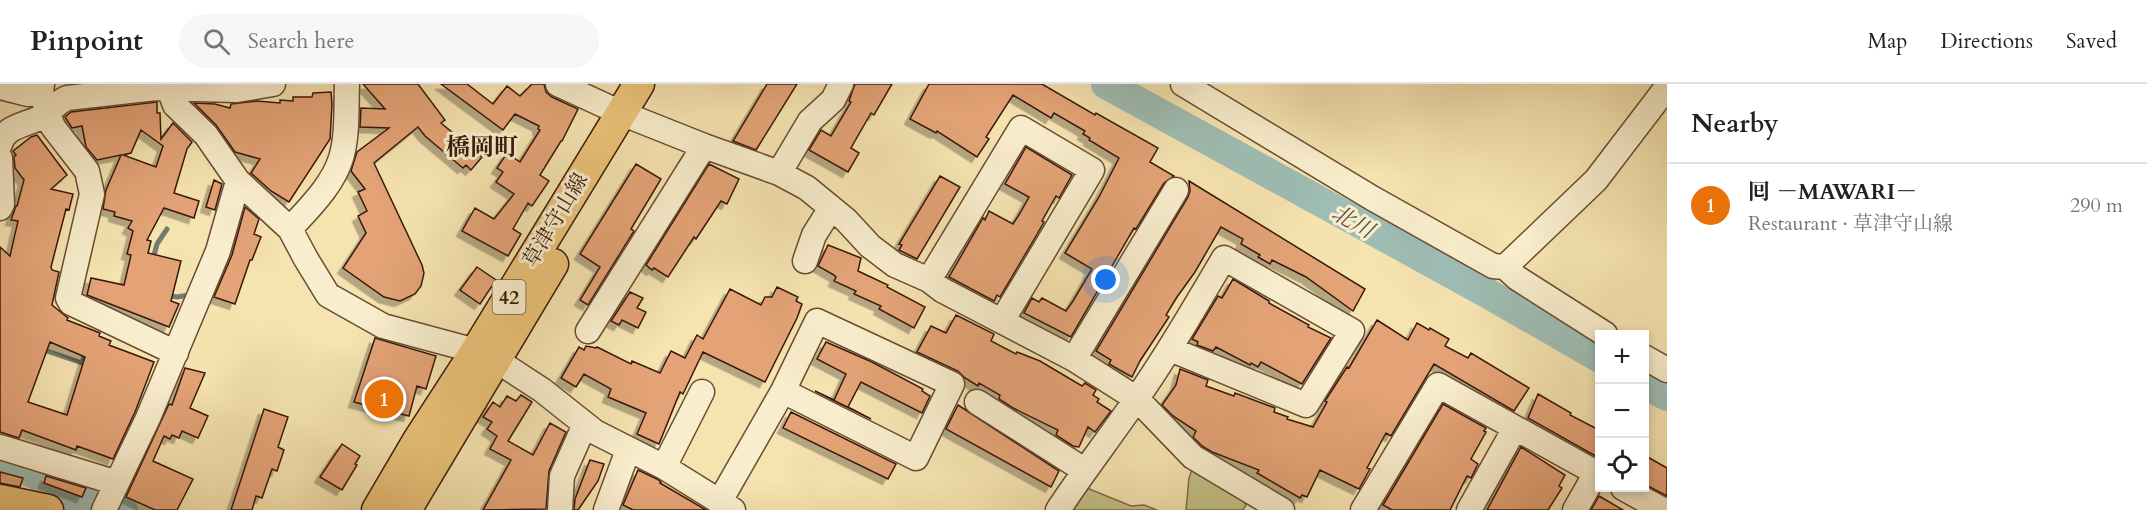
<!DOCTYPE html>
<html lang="en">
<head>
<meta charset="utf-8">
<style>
  :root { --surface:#fff; --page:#f6f6f6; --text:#222; --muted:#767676; --line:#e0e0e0; --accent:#0b8043 }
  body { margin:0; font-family:Cardo,"Noto Serif JP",serif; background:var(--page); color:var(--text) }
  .controls { position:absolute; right:18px; bottom:18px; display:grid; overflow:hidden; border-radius:0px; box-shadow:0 3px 9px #0003 }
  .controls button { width:54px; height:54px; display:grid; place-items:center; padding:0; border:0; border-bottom:2px solid var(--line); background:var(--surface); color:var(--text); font:30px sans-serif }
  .you { position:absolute; left:1106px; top:196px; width:21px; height:21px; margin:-15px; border:4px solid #fff; border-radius:50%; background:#1a73e8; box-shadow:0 0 0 9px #1a73e833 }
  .badge { display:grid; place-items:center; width:39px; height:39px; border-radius:50%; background:var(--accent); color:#fff; font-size:20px; font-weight:700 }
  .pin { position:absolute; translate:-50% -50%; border:3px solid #fff; box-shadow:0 2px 6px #0006 }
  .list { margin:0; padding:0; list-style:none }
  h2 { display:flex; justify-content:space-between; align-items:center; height:78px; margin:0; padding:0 24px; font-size:26px }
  h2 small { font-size:20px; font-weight:400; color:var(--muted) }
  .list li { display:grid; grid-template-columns:39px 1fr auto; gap:18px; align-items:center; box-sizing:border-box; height:84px; padding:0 24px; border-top:2px solid var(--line) }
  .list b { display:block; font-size:22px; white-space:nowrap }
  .list p { margin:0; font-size:20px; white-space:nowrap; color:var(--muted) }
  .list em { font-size:20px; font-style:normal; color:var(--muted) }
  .icon { flex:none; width:33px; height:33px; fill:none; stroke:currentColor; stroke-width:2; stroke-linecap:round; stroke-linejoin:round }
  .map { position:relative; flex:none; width:1667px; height:426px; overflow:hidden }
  header { display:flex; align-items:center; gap:36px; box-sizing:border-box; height:84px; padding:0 30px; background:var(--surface); border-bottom:2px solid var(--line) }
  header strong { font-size:28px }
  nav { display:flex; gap:33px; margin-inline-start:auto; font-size:21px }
  .search { width:420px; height:54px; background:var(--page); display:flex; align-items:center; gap:15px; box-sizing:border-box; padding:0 21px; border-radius:33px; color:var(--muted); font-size:22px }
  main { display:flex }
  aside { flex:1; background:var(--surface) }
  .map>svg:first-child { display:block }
  .green { fill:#c3c186; stroke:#7e6d47; stroke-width:1.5 }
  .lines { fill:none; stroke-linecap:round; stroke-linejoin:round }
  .stream { stroke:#767b6f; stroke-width:5 }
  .river { stroke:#9ebdb4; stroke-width:30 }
  .building { fill:#e3a376; stroke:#391908; stroke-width:1.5; fill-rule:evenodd; filter:url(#shadow) }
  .minor-casing { stroke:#684c32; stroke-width:27 }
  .major-casing { stroke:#391908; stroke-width:33 }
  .minor { stroke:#f8edcc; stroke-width:24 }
  .major { stroke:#eac278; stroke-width:30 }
  .labels { text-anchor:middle; stroke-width:6; stroke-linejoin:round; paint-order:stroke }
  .shield { fill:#f8edcc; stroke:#725943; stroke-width:1.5 }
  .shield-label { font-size:20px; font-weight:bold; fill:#391908 }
  .street-label { font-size:21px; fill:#391908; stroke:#f8edcc }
  .water-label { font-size:22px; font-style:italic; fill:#5c5244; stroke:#f8edcc }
  .quarter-label { font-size:24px; font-weight:bold; fill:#391908; stroke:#f8edcc }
</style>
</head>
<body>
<header>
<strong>Pinpoint</strong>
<div class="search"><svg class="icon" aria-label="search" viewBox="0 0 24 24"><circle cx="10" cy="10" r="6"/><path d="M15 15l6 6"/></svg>Search here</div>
<nav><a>Map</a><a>Directions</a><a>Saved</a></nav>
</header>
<main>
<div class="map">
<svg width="1667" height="426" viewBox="0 0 1667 426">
  <defs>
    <filter id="shadow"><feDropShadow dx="-5.5" dy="5.5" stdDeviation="0" flood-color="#0004"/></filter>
  </defs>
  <rect width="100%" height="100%" fill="#f5e3b0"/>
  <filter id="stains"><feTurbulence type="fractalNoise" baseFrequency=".00333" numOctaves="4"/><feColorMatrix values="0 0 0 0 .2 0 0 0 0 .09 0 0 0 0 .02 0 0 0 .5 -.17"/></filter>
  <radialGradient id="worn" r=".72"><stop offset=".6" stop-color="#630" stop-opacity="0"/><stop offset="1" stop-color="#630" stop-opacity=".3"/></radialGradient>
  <path class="green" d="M1193,383l49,29 4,9 -3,5h-57l3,-32z
    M1087,404l44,18 13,-1 13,5h-85z"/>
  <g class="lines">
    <path class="stream" d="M153,175l4,-15 10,-15
      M166,211l11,2 12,-2 2,2
      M41,265l41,14 2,-7 4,1
      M46,412l13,-1"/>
    <path class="river" d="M1106,0l381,209 113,65
      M1644,300l23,12
      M0,374l41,19 11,14 7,4 18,6 26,1 20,8"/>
  </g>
  <path class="building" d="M363,0h55l27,36 -4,3 41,34 -11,13 -5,-5 -3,3 -38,-32 -7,-9 -44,36 48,102 2,8 -3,13 -6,8 -15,7 -16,-4 -41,-29 23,-35 -8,-17 9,-5 -9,-19 7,-3 -14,-18 6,-19 32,-24 -29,-1 1,-19 24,1z
    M441,0h26l26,20 14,-18 13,10 12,-12h12l2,8 6,5 26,12 -16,32h-1l-21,34 9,6 -17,25 -4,-3 -15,26 8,5 -13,22 -46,-25 13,-23 19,11 20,-25 -18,-12 7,-10 -6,-4 10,-15 13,9 20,-32 -2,-1 1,-3 -24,-12 -12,16z
    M767,0h30l-41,66 -23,-9z
    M855,0h37l-18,31 -3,-2 -20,35 8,5 -11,19 -39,-22 12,-20 10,6 20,-34 -2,-1z
    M929,0h113l53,31 1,-2 62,35 -8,14 24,14 -10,7 -28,46 -2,-1 -63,109 -47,-24 8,-15 7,4 3,-4 24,13 7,-10 19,-32 -27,-16 34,-56 20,-39 -30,-18 1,-2 -7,-4 2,-3 -31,-18 -3,5 -38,-23 -27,42 3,2 -12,18 -40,-26 -1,2 -26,-14z
    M331,8l1,12 -2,35 -41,63 -18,-11 -20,-18 9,-14 -25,-7 -19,-27 -22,-22 21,1 15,4 1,-4 26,-3 23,2v-3l13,1v-4h19l1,-4z
    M157,18v11h3l1,26 12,-16 19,19 -5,7 -13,44 25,8 -5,17 -30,-10 -17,32 4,1 -3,12 33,8 -10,40 8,3 -10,23 -82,-32 4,-17 33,7 7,-30 -4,-1 6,-23 -5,-3 4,-7 -18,-5 1,-4 -12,-3 3,-19 15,-35 -24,5 -11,-13 -4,-21 -10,2 -7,-11 6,-5zM141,46l22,16 -7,21 -33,-12 8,-2z
    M37,51l30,40 -16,14 22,5 -4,16 -3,-1 -15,58 1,3 7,2 -7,33 16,13 -1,2 33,13 -1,3 12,5 -2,4 45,17 -19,50 -22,47 -36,-13 -1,4 -54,-20 -3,8 -19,-6v-185l10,9 8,-35 -7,-1 5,-14h1l7,-26 -9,-12 -1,-11 2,-2 -3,-4 18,-14zM50,258l35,15 -18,58 -39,-13z
    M1026,63l46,28 -13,23 -3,-2 -14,25 2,1 -8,14 -36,61 -3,-2 -3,6 -45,-24 34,-59 2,2 4,-9 24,13 7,-11 9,-16 -24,-13z
    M636,80l25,15 -30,50 3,2 -46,74 -8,-5 20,-33 -20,-13z
    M709,80l30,15 -12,25 -6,-3 -25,38 -2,-2 -26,40 -14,-9 -2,2 -6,-5z
    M940,92l20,11 -43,72 -18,-9 3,-5 -3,-1z
    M214,96l8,4 -7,26 -9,-3z
    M1189,97l176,108 -12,22 -47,-34 -34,-17 -2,4 -12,-7 2,-2 -19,-11 2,-5 -22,-12 -26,45 -18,25 -11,18 3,2 -29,44 -8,16 -23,-13 2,-4 -15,-9 92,-154 2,-6z
    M245,123l14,12 -5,15 7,3 -9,23h-2l-15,44 -21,-7 18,-42z
    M828,161l33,13 -3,13 30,14 -1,2 38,20 -11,21 -35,-19 2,-3 -27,-12 2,-3 -22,-10 2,-4 -2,-2 -16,-9z
    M477,183l19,13 -16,24 -20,-14z
    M1233,195l36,22v2l40,22 -1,2 23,11 -29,46 -41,-22 -3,5 -7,-4 -1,2 -34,-18 -3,4 -16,-6 1,-3 -6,-3 26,-43 4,2z
    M777,203l21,10 -2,4 6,3 -5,14 -32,64 -62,-30 -20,42 -3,-2 -21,52 -22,-10 9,-21 -38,-16 3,-8 -27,-15 -8,13 -15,-9 18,-31 5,3 2,-4 10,2 1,-1 34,17 1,-3 28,12 11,-22 14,7 12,-23 6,4 27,-50 31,16 4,-8h7z
    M630,208l13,6 -6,10 9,4 -8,16 -16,-8 -3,5 -8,-4z
    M956,231l38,19 -3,7 25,13 1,-2 23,9 42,25 3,-3 11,7 -3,5 6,4 -2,3 14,9 -16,21 -7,-5 -9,20 -6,-1 -17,-11 2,-5 -45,-22 -14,-9 1,-4 -21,-12 -1,3 -13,-8 -7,-7 -41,-19 14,-26 15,7z
    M1377,236l31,20 9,-17 12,7 1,-2 19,11 -4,7 23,12 3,-5 58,35 -15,23 -80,-47 -43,72 -5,-3 -19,35 3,1 -11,20 -39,-19 -13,27 -5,-2 -2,3 -43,-25 2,-3 -47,-18 -10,-6 -9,-9 3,-6 -23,-15 -11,-11 14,-20 4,-16 28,11 -2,6 28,10 1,-3 40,15 -1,4 14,5 -1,2 26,8 14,-25 -2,-1 22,-34 2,1z
    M375,254l61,18 -10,33 -9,-3 -8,30 -55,-14z
    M826,258l46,20 51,27 -1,2 8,5 -8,17 -61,-31 -13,25 23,12 -56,-28 19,9 12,-26 -29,-15z
    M185,284l20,5 -15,35 18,8 -10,22 -16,-7 -3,7 -7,-3 -2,4 -6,-3 -11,25 40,18 -16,31h-22l-29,-13 43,-93 3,1z
    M1538,310l33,19 -1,2 29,15v28l-71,-40z
    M521,311l11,7 -24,39 25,14 17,-32 16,9 -17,39 -3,38 -63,1 28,-50 -21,-11 7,-13 -10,-7 5,-7 -9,-5 10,-15 7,5 7,-11 9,5z
    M1443,320l43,24 -2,3 2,1 -15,27 7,5 -7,14 -4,-2 -17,34h-58l-9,-5z
    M958,321l101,66 -8,16 -105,-58z
    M264,325l24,8 -10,30 6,3 -7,21 -5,-2 -10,29 -6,-2 -4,14h-21z
    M791,328l105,52 -8,15 -105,-51z
    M342,360l18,12 -5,8 2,1 -15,25 -22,-13z
    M1521,363l44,28 -6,11 3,2 -14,22h-61z
    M1644,371l23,13v28l-23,-12z
    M590,376l14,4 -6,17 -20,29h-4l1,-11z
    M638,386l19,9 4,3 -1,1 46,27h-73l-10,-5z
    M0,388l23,6 -3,9 -20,-4z
    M46,392l40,12 -4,9 -38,-14z
    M1599,412l24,14h-32z"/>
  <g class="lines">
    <defs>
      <path id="minor" d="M42,0l-1,9 12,34 34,44 5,23 -24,104 3,5 105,50
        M170,0l-1,5 6,16 31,30 32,46 52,48 16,30 22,36 55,31 93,25 20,9 46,30 53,42 69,35 69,43
        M558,0l63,29 83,33 75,27 28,15 39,32 24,26 25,19 34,15 13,10 132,69 63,40 56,58 89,53
        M1183,0l189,114 121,68 12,1 12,11 88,56
        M0,3l28,7 13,-1
        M0,60c6,-21 33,-19 48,-31 9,-8 7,-9 19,-15l89,-10 81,2 36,-6
        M0,74l2,46 -2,4
        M779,89l31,-52 23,-21 8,-16
        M290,145c19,-21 43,-44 51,-71 7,-23 5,-51 6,-74
        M805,177l9,-26 17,-27
        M1505,183l91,-87 71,-93
        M929,196l92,-152 71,42 -90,151
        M588,247l116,-185
        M1644,273l23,13
        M1074,275l102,-169
        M977,318l107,68
        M0,363l117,36
        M664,383l38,-75
        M1623,404l40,22
        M720,417l63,-110 34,-70 135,63 -36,74 -133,-67
        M104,426l44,-92 70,-167 20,-70
        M560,426l2,-34 23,-52
        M606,426l22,-60
        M1058,426c25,-38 53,-74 79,-112 32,-45 59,-93 87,-140l128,73 -46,74 -136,-56
        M1363,426l75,-125 162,90
        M1469,426l46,-82
        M1575,426l21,-37"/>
      <path id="major" d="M0,416l48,10
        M377,426l40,-68 59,-91 163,-267
        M406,426l147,-246"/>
    </defs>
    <use href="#minor" class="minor-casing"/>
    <use href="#major" class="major-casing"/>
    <use href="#minor" class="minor"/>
    <use href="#major" class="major"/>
  </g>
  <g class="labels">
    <rect class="shield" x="492.5" y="196" width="33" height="34" rx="4.5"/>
    <g class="shield-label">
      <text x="509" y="220">42</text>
    </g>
    <g class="street-label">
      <text transform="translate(555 136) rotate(-59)" y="7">草津守山線</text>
    </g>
    <g class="water-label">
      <text transform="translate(1353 137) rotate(29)" y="8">北川</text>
    </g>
    <g class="quarter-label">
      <text x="482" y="71">橋岡町</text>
    </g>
  </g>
  <rect width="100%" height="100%" filter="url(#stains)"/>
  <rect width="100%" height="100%" fill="url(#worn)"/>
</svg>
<div class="controls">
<button>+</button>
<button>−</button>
<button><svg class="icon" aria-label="locate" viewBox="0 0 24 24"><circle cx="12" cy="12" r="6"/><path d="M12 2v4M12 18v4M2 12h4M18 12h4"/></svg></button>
</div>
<div class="you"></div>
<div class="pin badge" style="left:384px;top:315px;background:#e8710a">1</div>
</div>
<aside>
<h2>Nearby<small></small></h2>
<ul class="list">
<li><span class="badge" style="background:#e8710a">1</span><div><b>囘 －MAWARI－</b><p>Restaurant · 草津守山線</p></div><em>290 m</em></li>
</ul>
</aside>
</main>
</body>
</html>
